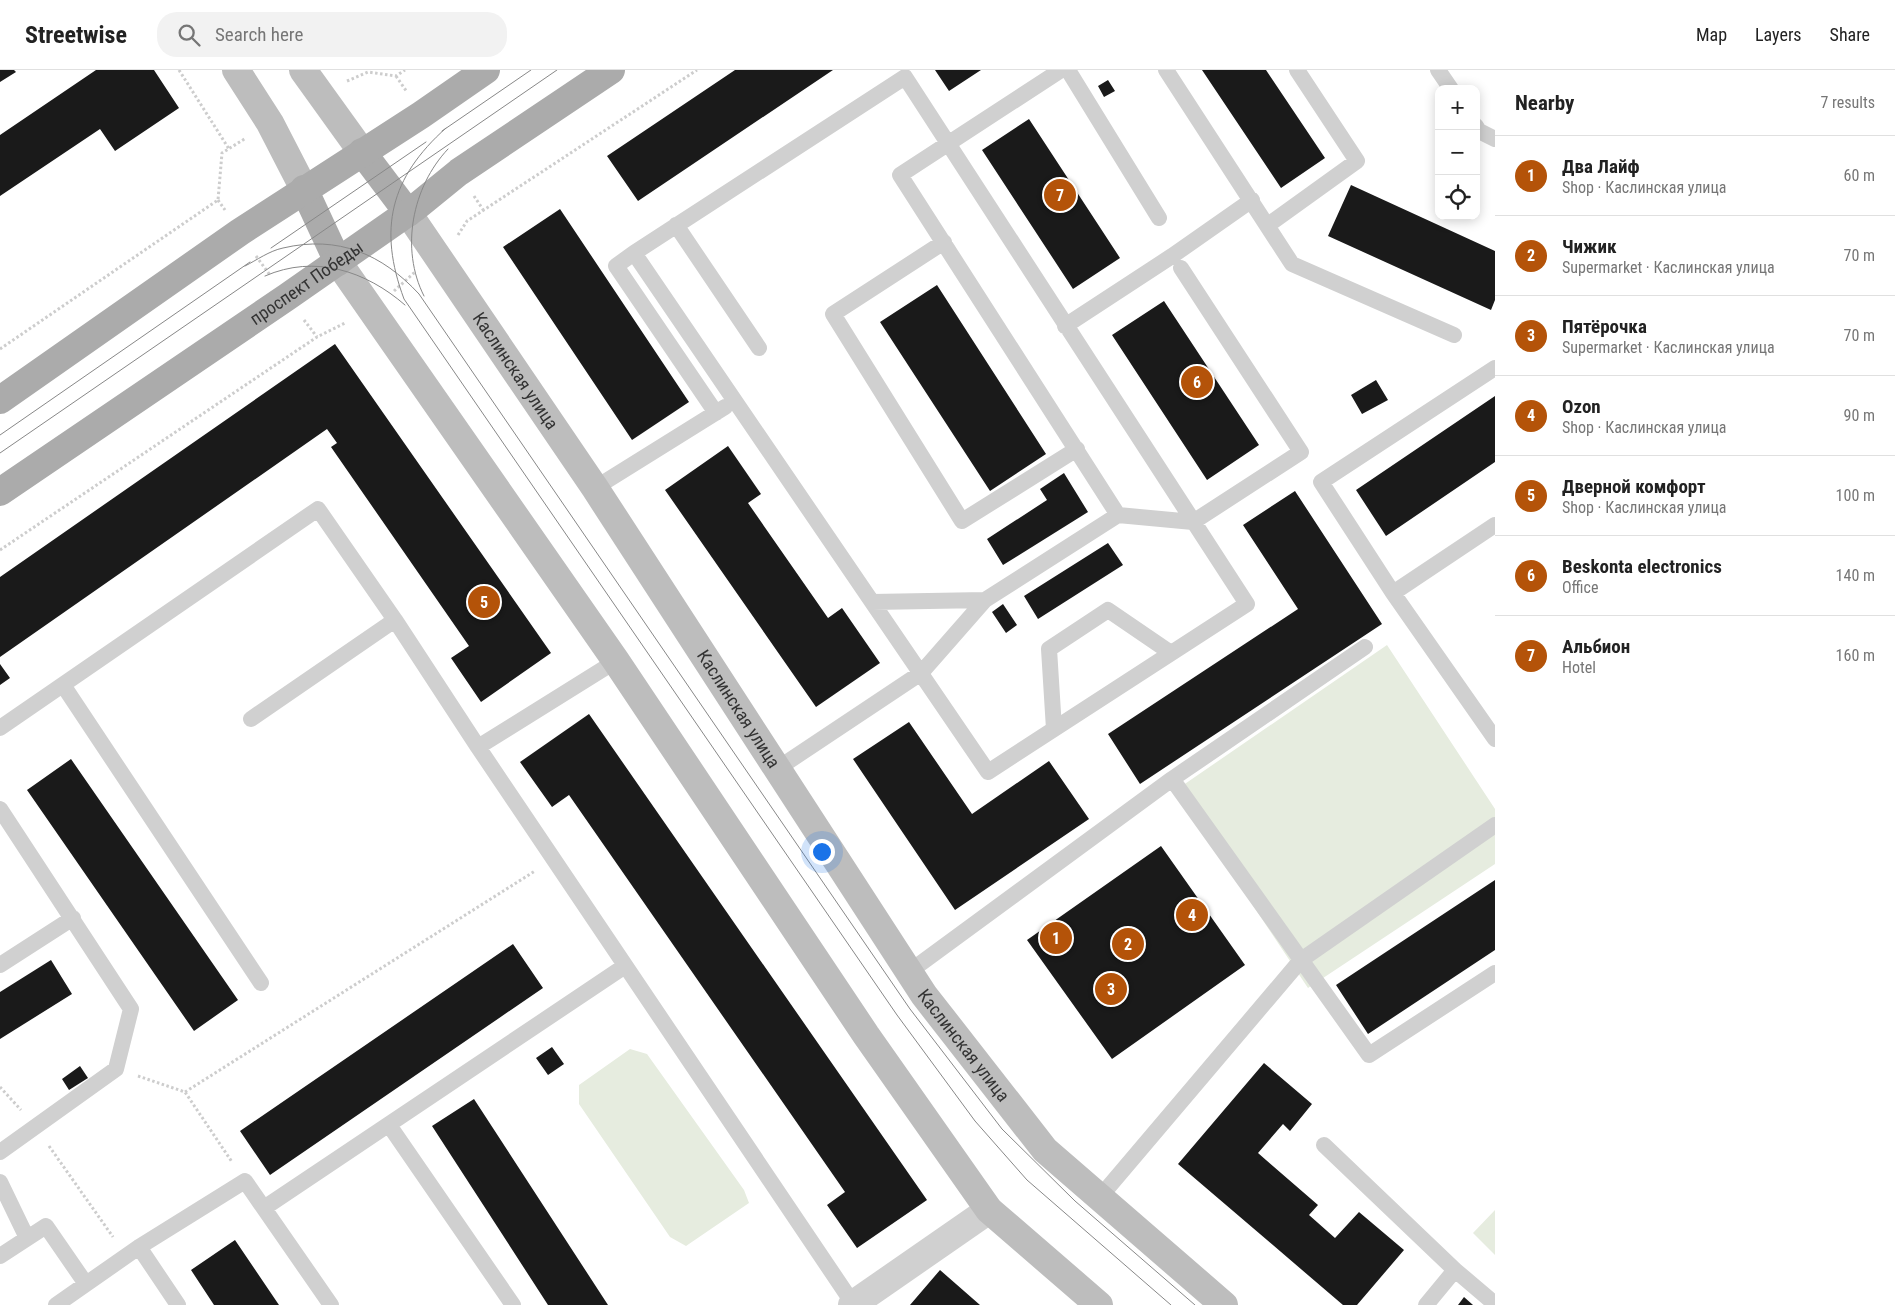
<!DOCTYPE html>
<html lang="en">
<head>
<meta charset="utf-8">
<style>
  :root { --surface:#fff; --page:#f2f2f2; --text:#222; --muted:#767676; --line:#e0e0e0; --accent:#b45309 }
  body { margin:0; font-family:"Roboto Condensed",sans-serif; background:var(--page); color:var(--text) }
  .controls { position:absolute; right:15px; top:15px; display:grid; overflow:hidden; border-radius:10px; box-shadow:0 2px 12px #0003 }
  .controls button { width:45px; height:45px; display:grid; place-items:center; padding:0; border:0; border-bottom:1px solid var(--line); background:var(--surface); color:var(--text); font:25px sans-serif }
  .you { position:absolute; left:821px; top:781px; width:18px; height:18px; margin:-12px; border:4px solid #fff; border-radius:50%; background:#1a73e8; box-shadow:0 0 0 8px #1a73e833 }
  .badge { display:grid; place-items:center; width:32px; height:32px; border-radius:50%; background:var(--accent); color:#fff; font-size:16px; font-weight:700 }
  .pin { position:absolute; translate:-50% -50%; border:2px solid #fff; box-shadow:0 1px 5px #0006 }
  .list { margin:0; padding:0; list-style:none }
  h2 { display:flex; justify-content:space-between; align-items:center; height:65px; margin:0; padding:0 20px; font-size:21px }
  h2 small { font-size:16px; font-weight:400; color:var(--muted) }
  .list li { display:grid; grid-template-columns:32px 1fr auto; gap:15px; align-items:center; box-sizing:border-box; height:80px; padding:0 20px; border-top:1px solid var(--line) }
  .list b { display:block; font-size:19px; white-space:nowrap }
  .list p { margin:0; font-size:16px; white-space:nowrap; color:var(--muted) }
  .list em { font-size:16px; font-style:normal; color:var(--muted) }
  .icon { flex:none; width:28px; height:28px; fill:none; stroke:currentColor; stroke-width:2; stroke-linecap:round; stroke-linejoin:round }
  .map { position:relative; flex:none; width:1495px; height:1235px; overflow:hidden }
  header { display:flex; align-items:center; gap:30px; box-sizing:border-box; height:70px; padding:0 25px; background:var(--surface); border-bottom:1px solid var(--line) }
  header strong { font-size:24px }
  nav { display:flex; gap:28px; margin-inline-start:auto; font-size:18px }
  .search { width:350px; height:45px; background:var(--page); display:flex; align-items:center; gap:12px; box-sizing:border-box; padding:0 18px; border-radius:20px; color:var(--muted); font-size:19px }
  main { display:flex }
  aside { flex:1; background:var(--surface) }
  .map>svg:first-child { display:block }
  .green { fill:#e6ecdf }
  .building { fill:#1a1a1a }
  .lines { fill:none; stroke-linecap:round; stroke-linejoin:round }
  .path { stroke:#cdcdcd; stroke-width:3; stroke-dasharray:2.5 2.5; stroke-linecap:butt }
  .lane { stroke:#d0d0d0; stroke-width:16 }
  .street { stroke:#d0d0d0; stroke-width:28 }
  .secondary { stroke:#bdbdbd; stroke-width:28 }
  .primary { stroke:#ababab; stroke-width:28 }
  .tram { stroke:#888; stroke-width:1 }
  .labels { text-anchor:middle; stroke-width:5; stroke-linejoin:round; paint-order:stroke }
  .street-label { font-size:18px; fill:#333; stroke:#fff }
</style>
</head>
<body>
<header>
<strong>Streetwise</strong>
<div class="search"><svg class="icon" aria-label="search" viewBox="0 0 24 24"><circle cx="10" cy="10" r="6"/><path d="M15 15l6 6"/></svg>Search here</div>
<nav><a>Map</a><a>Layers</a><a>Share</a></nav>
</header>
<main>
<div class="map">
<svg width="1495" height="1235" viewBox="0 0 1495 1235">
  <rect width="100%" height="100%" fill="#fff"/>
  <path class="green" d="M1387,575l108,164v55l-187,124 -132,-198z
    M630,979l17,5 97,136 5,13 -63,43 -16,-9 -91,-133v-19z
    M1495,1140v45l-22,-22z"/>
  <path class="building" d="M0,0h14l2,2 -16,10z
    M96,0h58l25,38 -64,43 -15,-22 -100,67v-61z
    M735,0h98l-195,131 -31,-45z
    M935,0h46l-32,21z
    M1202,0h64l59,88 -44,30z
    M1108,10l7,11 -11,6 -6,-11z
    M1029,49l91,139 -47,31 -91,-139z
    M1351,115l144,66v49l-4,10 -163,-74z
    M560,139l129,193 -57,38 -129,-193z
    M937,215l109,169 -56,37 -110,-169z
    M1164,231l95,144 -52,35 -95,-145z
    M335,274l216,309 -70,49 -30,-44 18,-12 -138,-199 6,-4 -10,-14 -327,228v-80z
    M1376,310l12,20 -26,14 -11,-19z
    M1495,326v66l-109,74 -30,-46z
    M728,376l33,48 -13,9 80,115 14,-10 38,55 -64,44 -151,-217z
    M1064,403l24,39 -85,53 -16,-26 60,-39 -7,-11z
    M1295,421l87,133 -242,160 -32,-50 190,-125 -55,-84z
    M1108,473l15,22 -85,54 -14,-23z
    M1003,534l14,21 -11,8 -14,-21z
    M0,594l10,14 -10,7z
    M589,644l338,486 -70,48 -30,-43 18,-13 -276,-397 -17,12 -32,-45z
    M909,652l63,92 77,-53 40,58 -134,91 -102,-151z
    M71,689l167,241 -44,31 -167,-241z
    M1161,776l84,119 -133,94 -85,-119z
    M1495,810v70l-127,84 -32,-49z
    M513,874l30,44 -273,187 -30,-44z
    M51,890l21,34 -72,45v-47z
    M552,977l12,17 -16,11 -12,-17z
    M1264,993l48,41 -22,27 -7,-7 -25,29 60,52 -9,10 26,23 24,-26 45,38 -47,55h-14l-165,-141z
    M80,996l8,12 -19,12 -7,-11z
    M474,1029l134,206h-60l-116,-179z
    M235,1170l44,65h-65l-23,-35z
    M940,1200l40,35h-70z
    M1464,1227l9,8h-15z"/>
  <g class="lines">
    <path class="path" d="M179,0l50,79
      M396,6l11,16
      M347,11l21,-9 28,4 9,-6
      M474,126l10,15
      M218,130l7,10
      M458,165l9,-14 230,-151
      M256,186l14,19
      M394,221l21,-19
      M304,250l13,17
      M0,279l218,-149 4,-47 24,-15
      M0,480l317,-213 28,-14
      M138,1006l47,16 47,70
      M0,1017l21,23
      M185,1022l350,-221
      M49,1076l64,91"/>
    <path class="lane" d="M1061,0l-161,105 218,340
      M1068,0l91,148
      M1166,0l126,194 162,71
      M1438,0l13,19
      M905,7l342,527 -259,168 -354,-519z
      M1476,56l3,5 16,8
      M676,155l83,123
      M1268,155l89,-64 -60,-91
      M944,172l-111,72 129,207 115,-72
      M634,183l-18,13 100,147
      M1065,256l107,-70 80,-56
      M1495,298l-174,114 72,111 102,-68
      M595,418l130,-81
      M1393,523l102,146
      M872,532l113,-2
      M616,591l-138,86 376,558
      M63,615l198,298
      M251,649l144,-99
      M0,658l318,-219 77,111 83,127
      M1054,659l-5,-80 59,-39 63,43
      M777,699l144,-96 64,-73 133,-85 75,7 108,-70 -120,-184
      M1172,709l197,276 126,-82
      M0,739l131,200 -15,60 -116,83
      M0,895l73,-47
      M909,902l263,-193 193,-132
      M389,1055l124,180
      M1324,1075l131,125 -29,35
      M0,1112l27,56
      M1100,1127l201,-237 194,-135
      M264,1138l361,-242
      M139,1177l39,58
      M0,1186l46,-30 40,58
      M1455,1200l40,34
      M56,1235l83,-58 106,-66 86,124"/>
    <path class="street" d="M852,1235l137,-95"/>
    <g class="secondary">
      <path d="M236,0l34,53 34,66"/>
      <path d="M303,0l59,82"/>
      <path id="s1" d="M408,143l187,275 329,507 121,155 179,155"/>
      <path d="M338,192l278,399 250,374 123,175 110,95"/>
    </g>
    <g class="primary">
      <path d="M362,82l46,61"/>
      <path d="M304,119l34,73"/>
      <path d="M0,330l240,-168 181,-117 65,-45"/>
      <path id="s2" d="M0,422l287,-195 129,-90 43,-35 152,-102"/>
    </g>
    <path class="tram" d="M446,58c-56,50 -68,101 -42,171l493,716 78,106 52,59 144,125
      M442,61l89,-61
      M271,178l155,-106
      M245,196c12,-6 24,-15 38,-18 55,-13 99,6 136,46l491,715 92,120 73,72 120,104
      M265,206c50,-22 101,-5 140,29
      M424,226c-24,-47 -12,-109 24,-147
      M0,365l250,-173
      M0,383l557,-383"/>
  </g>
  <g class="labels">
    <g class="street-label">
      <text dy="6" stroke="none"><textPath href="#s2" startOffset="371">проспект Победы</textPath></text>
      <text dy="6" stroke="none"><textPath href="#s1" startOffset="191">Каслинская улица</textPath></text>
      <text dy="6" stroke="none"><textPath href="#s1" startOffset="596">Каслинская улица</textPath></text>
      <text dy="6" stroke="none"><textPath href="#s1" startOffset="1001">Каслинская улица</textPath></text>
    </g>
  </g>
</svg>
<div class="controls">
<button>+</button>
<button>−</button>
<button><svg class="icon" aria-label="locate" viewBox="0 0 24 24"><circle cx="12" cy="12" r="6"/><path d="M12 2v4M12 18v4M2 12h4M18 12h4"/></svg></button>
</div>
<div class="you"></div>
<div class="pin badge" style="left:1056px;top:868px">1</div>
<div class="pin badge" style="left:1128px;top:874px">2</div>
<div class="pin badge" style="left:1111px;top:919px">3</div>
<div class="pin badge" style="left:1192px;top:845px">4</div>
<div class="pin badge" style="left:484px;top:532px">5</div>
<div class="pin badge" style="left:1197px;top:312px">6</div>
<div class="pin badge" style="left:1060px;top:125px">7</div>
</div>
<aside>
<h2>Nearby<small>7 results</small></h2>
<ul class="list">
<li><span class="badge">1</span><div><b>Два Лайф</b><p>Shop · Каслинская улица</p></div><em>60 m</em></li>
<li><span class="badge">2</span><div><b>Чижик</b><p>Supermarket · Каслинская улица</p></div><em>70 m</em></li>
<li><span class="badge">3</span><div><b>Пятёрочка</b><p>Supermarket · Каслинская улица</p></div><em>70 m</em></li>
<li><span class="badge">4</span><div><b>Ozon</b><p>Shop · Каслинская улица</p></div><em>90 m</em></li>
<li><span class="badge">5</span><div><b>Дверной комфорт</b><p>Shop · Каслинская улица</p></div><em>100 m</em></li>
<li><span class="badge">6</span><div><b>Beskonta electronics</b><p>Office</p></div><em>140 m</em></li>
<li><span class="badge">7</span><div><b>Альбион</b><p>Hotel</p></div><em>160 m</em></li>
</ul>
</aside>
</main>
</body>
</html>
